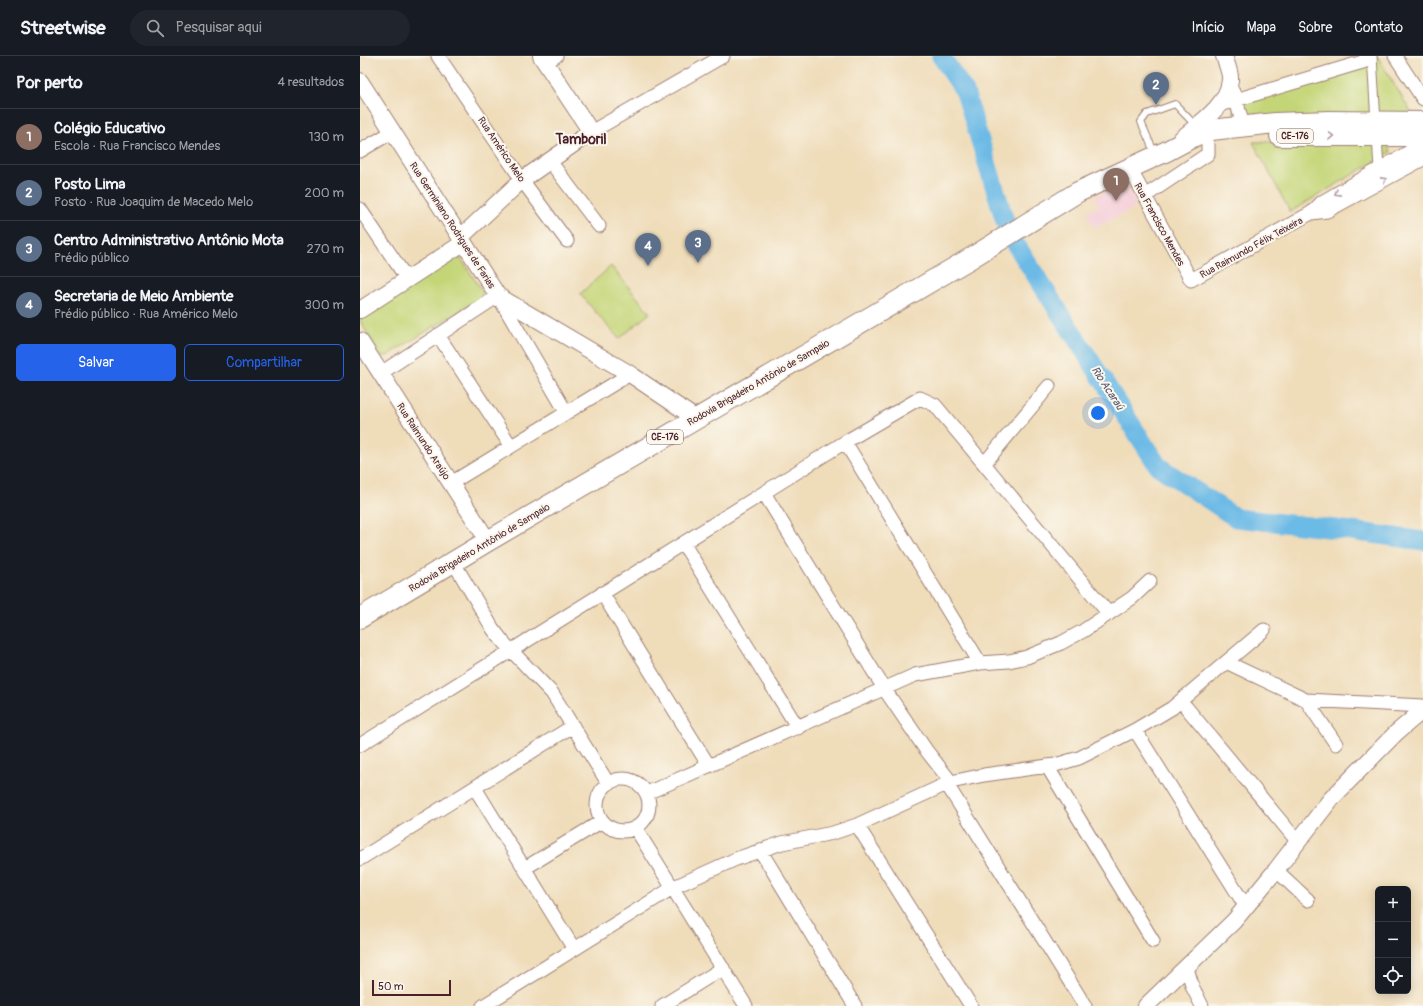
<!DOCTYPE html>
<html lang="pt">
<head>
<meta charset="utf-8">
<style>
  :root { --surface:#171b24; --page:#20242c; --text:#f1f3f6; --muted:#9ea1a6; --line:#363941; --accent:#2563eb }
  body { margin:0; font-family:Pangolin,sans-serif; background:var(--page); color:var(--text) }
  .controls { position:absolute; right:12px; bottom:12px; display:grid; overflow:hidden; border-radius:6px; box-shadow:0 2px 10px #0003 }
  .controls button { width:36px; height:36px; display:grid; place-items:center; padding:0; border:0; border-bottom:1px solid var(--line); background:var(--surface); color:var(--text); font:20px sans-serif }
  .scale { position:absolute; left:12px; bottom:10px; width:79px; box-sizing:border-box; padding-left:4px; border:2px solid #4a1f2b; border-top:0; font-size:11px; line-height:14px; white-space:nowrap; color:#4a1f2b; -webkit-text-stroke:3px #fbf7ec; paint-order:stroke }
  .you { position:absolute; left:738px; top:357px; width:14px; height:14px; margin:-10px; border:3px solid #fff; border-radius:50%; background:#1a73e8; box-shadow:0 0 0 6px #1a73e833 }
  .badge { display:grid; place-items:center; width:26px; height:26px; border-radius:50%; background:var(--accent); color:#fff; font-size:13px; font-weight:700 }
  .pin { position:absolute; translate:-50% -33px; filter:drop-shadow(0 1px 2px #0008) }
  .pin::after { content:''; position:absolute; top:21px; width:14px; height:12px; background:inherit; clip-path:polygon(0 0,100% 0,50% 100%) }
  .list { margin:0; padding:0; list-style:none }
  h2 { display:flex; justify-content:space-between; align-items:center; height:52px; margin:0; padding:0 16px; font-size:17px }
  h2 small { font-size:13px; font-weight:400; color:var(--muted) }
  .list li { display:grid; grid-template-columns:26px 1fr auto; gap:12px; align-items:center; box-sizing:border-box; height:56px; padding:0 16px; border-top:1px solid var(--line) }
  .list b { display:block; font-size:15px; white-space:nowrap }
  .list p { margin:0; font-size:13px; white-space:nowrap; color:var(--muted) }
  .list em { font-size:13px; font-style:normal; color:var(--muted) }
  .actions { display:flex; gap:8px; padding:12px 16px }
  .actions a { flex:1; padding:9px 0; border:1px solid var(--accent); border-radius:6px; text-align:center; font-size:14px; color:var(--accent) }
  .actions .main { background:var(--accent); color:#fff }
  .icon { flex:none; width:22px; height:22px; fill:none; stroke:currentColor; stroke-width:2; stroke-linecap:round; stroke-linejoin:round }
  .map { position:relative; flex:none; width:1063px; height:950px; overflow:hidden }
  header { display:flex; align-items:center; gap:24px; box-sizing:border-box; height:56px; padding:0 20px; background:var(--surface); border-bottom:1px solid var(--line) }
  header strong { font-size:19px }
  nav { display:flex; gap:22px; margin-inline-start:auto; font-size:14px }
  .search { width:280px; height:36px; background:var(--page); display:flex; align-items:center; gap:10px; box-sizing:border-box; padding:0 14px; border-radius:22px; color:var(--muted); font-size:15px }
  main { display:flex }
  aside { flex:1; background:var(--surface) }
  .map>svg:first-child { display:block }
  .built { fill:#f5cfda }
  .green { fill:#c4d577; stroke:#877a51 }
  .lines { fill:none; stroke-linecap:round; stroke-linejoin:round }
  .river { stroke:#6cbae6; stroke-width:19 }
  .service-casing { stroke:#9c7e72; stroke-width:8 }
  .pedestrian-casing { stroke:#9c7e72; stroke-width:11 }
  .minor-casing { stroke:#9c7e72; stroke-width:15 }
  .tertiary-casing { stroke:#9c7e72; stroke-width:18 }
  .primary-casing { stroke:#9c7e72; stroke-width:22 }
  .service { stroke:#fff; stroke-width:6 }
  .pedestrian { stroke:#fff; stroke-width:9 }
  .minor { stroke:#fff; stroke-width:13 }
  .tertiary { stroke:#fff; stroke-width:16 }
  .primary { stroke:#fff; stroke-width:20 }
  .oneway { stroke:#ae9aa0 }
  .labels { text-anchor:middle; stroke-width:4; stroke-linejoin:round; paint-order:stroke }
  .shield { fill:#fbf7ec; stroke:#7f6065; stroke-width:1 }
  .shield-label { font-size:9px; font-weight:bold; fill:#4a1f2b }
  .street-label { font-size:10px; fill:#4a1f2b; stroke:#fbf7ec }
  .water-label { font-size:11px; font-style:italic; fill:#56556c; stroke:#fbf7ec }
  .district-label { font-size:14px; font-weight:bold; fill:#4a1f2b; stroke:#fbf7ec }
</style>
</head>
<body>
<header>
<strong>Streetwise</strong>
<div class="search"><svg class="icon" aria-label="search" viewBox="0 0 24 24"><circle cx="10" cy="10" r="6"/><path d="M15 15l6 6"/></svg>Pesquisar aqui</div>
<nav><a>Início</a><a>Mapa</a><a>Sobre</a><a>Contato</a></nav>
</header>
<main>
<aside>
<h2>Por perto<small>4 resultados</small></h2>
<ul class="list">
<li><span class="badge" style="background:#8d6e63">1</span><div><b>Colégio Educativo</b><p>Escola · Rua Francisco Mendes</p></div><em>130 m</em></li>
<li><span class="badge" style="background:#5c6f8a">2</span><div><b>Posto Lima</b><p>Posto · Rua Joaquim de Macedo Melo</p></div><em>200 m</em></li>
<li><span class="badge" style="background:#5c6f8a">3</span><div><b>Centro Administrativo Antônio Mota</b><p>Prédio público</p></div><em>270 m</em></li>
<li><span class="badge" style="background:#5c6f8a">4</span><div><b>Secretaria de Meio Ambiente</b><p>Prédio público · Rua Américo Melo</p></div><em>300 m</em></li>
</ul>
<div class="actions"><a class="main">Salvar</a><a>Compartilhar</a></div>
</aside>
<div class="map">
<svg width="1063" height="950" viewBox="0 0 1063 950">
  <rect width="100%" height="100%" fill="#fbf7ec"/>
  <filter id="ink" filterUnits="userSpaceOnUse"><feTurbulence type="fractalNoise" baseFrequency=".025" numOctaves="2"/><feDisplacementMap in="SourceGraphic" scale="8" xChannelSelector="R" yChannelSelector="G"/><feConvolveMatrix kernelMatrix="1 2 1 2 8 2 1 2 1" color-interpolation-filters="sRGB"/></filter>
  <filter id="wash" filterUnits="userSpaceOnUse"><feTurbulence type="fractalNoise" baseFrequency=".012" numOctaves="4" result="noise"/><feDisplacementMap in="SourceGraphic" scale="16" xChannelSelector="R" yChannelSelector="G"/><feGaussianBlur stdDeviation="0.9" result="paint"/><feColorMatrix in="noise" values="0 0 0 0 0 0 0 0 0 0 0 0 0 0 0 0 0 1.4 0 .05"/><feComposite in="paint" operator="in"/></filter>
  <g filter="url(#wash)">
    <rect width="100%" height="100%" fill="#efdcb9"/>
    <path class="built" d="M764,125l13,25 -42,22 -9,-15 13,-7 -5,-9z"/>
    <path class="green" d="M999,0h18l37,61 -178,3 -3,-15 118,-39z
      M1026,84l5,12 -101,60 -37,-70z
      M96,202l5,1 22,33 -3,6 -93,58h-6l-21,-35 2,-6z
      M251,210l39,47 -31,26 -39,-45z"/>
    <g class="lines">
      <path class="river" d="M581,0l24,36 44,142 149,232 78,52 108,12 79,11"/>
    </g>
  </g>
  <g filter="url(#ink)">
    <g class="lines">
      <defs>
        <path id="service" d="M795,98l-14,-32 6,-8 28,-10 21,22"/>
        <path id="pedestrian" d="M1012,0l4,66
          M1017,79l2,35"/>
        <path id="minor" d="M78,0l84,124 45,61
          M1035,0l28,43
          M185,6l11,-6
          M874,36l9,34
          M859,49l147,-44v-5
          M231,76l132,-76
          M0,95l32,-19
          M189,104l50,66
          M769,111l62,113 120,-67 11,-11 101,-58
          M785,140l63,-42v-9
          M0,153l47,70
          M951,157l16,-2 96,-52
          M78,279l73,111
          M21,317l117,-77 68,116
          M485,386l135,221
          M624,408l65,-78
          M91,427l179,-109
          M404,437l121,197 41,60 25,32
          M323,487l115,185
          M94,507l39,66 11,14 48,50 56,90
          M242,537l107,173
          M866,606l80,38 117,6
          M946,644l30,44
          M821,645l117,141
          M775,674l111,177
          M0,689l485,-303 75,-44 15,7 174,209
          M687,710l106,175
          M237 749a26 26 0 1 1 52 0a26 26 0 1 1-52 0Z
          M586,727l139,223
          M115,732l99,161
          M287,737l268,-118 65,-12 29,-2 18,-4 34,-14 22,-12 49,-33 18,-17
          M497,769l114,181
          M276,773l110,177
          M400,794l95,156
          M0,803l213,-133
          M165,812l77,-47
          M916,814l32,30
          M827,912l6,20 9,18
          M123,950l191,-119 62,-28 46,-16 51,-10 24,-8 94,-43 33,-7 71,-10 24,-7 56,-28 37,-22 92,-78
          M302,950l61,-38"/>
        <path id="tertiary" d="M0,25l138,215 132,78 65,44
          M1053,71l10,28
          M822,82c18,-15 46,-33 48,-58 1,-7 -4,-17 -6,-24
          M101,181l61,-57 69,-48 -50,-76
          M0,254l103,-67
          M0,285l128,200
          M786,950l88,-85 42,-51 55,-71 65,-66 27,-23"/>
        <path id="primary" d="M920,80h143
          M0,562l128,-77 483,-283 107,-66 89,-41 28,-15 16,-6 64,-7 54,-2 94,1"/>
      </defs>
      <use href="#service" class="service-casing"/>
      <use href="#pedestrian" class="pedestrian-casing"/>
      <use href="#minor" class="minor-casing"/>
      <use href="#tertiary" class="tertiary-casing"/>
      <use href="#primary" class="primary-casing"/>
      <use href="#service" class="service"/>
      <use href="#pedestrian" class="pedestrian"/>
      <use href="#minor" class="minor"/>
      <use href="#tertiary" class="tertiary"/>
      <use href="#primary" class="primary"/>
    </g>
    <defs><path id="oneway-chevron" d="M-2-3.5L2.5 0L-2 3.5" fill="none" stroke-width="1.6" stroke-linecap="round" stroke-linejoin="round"/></defs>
    <g class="oneway">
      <use href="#oneway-chevron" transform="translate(971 80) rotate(-1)"/>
      <use href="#oneway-chevron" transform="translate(1024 124) rotate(-29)"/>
      <use href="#oneway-chevron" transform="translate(977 137) rotate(150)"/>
    </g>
  </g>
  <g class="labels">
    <g class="shield">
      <rect x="917" y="73" width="36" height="14" rx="3"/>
      <rect x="287" y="374" width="36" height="14" rx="3"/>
    </g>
    <g class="shield-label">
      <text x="935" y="83">CE-176</text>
      <text x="305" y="384">CE-176</text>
    </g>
    <g class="street-label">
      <text transform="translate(142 93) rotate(56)" y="4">Rua Américo Melo</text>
      <text transform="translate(800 168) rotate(61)" y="4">Rua Francisco Mendes</text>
      <text transform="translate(93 169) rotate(57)" y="4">Rua Germiniano Rodrigues de Farias</text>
      <text transform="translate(891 191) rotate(-29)" y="4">Rua Raimundo Félix Teixeira</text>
      <text transform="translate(398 326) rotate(-30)" y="4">Rodovia Brigadeiro Antônio de Sampaio</text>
      <text transform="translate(64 385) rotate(57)" y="4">Rua Raimundo Araújo</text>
      <text transform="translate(119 491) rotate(-31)" y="4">Rodovia Brigadeiro Antônio de Sampaio</text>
    </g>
    <g class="water-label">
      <text transform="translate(748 332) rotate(57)" y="4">Rio Acaraú</text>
    </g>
    <g class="district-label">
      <text x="221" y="88">Tamboril</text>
    </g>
  </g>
</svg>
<div class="controls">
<button>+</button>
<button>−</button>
<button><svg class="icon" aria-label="locate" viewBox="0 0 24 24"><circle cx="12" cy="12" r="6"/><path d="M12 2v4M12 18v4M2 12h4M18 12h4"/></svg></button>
</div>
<div class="scale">50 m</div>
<div class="you"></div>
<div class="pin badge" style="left:756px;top:145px;background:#8d6e63">1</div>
<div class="pin badge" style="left:796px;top:49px;background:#5c6f8a">2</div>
<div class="pin badge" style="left:338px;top:207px;background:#5c6f8a">3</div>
<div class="pin badge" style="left:288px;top:210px;background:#5c6f8a">4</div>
</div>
</main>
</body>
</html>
